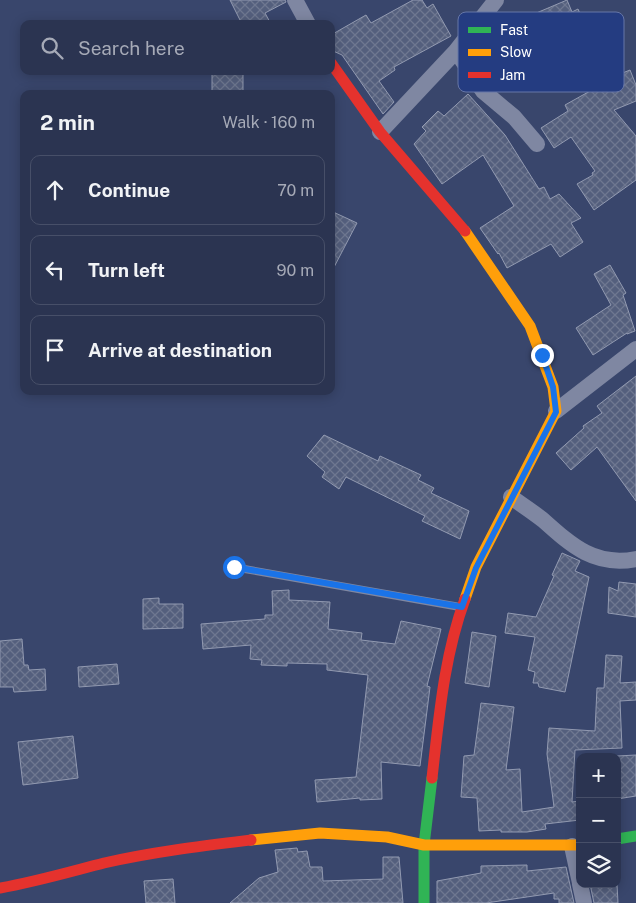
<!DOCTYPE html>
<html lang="en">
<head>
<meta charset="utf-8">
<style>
  :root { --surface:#2b3451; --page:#333c58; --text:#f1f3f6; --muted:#a6aab7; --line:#474f68 }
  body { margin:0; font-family:"Public Sans",sans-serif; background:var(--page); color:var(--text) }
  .controls { position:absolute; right:15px; bottom:15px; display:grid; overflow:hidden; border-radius:10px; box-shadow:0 2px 12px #0003 }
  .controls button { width:45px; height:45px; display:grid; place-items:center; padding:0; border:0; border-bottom:1px solid var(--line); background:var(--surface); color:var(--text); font:25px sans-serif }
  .stop { position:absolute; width:15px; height:15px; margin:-11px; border:4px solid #1a73e8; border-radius:50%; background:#fff }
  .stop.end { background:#1a73e8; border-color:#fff; box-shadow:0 1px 5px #0008 }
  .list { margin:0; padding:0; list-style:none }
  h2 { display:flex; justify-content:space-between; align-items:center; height:65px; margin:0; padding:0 20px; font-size:21px }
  h2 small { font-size:16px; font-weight:400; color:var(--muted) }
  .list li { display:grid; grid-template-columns:32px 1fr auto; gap:15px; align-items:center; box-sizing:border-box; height:70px; margin:0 10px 10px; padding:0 10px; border:1px solid var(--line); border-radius:10px }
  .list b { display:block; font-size:19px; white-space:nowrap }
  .list em { font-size:16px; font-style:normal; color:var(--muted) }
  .icon { flex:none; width:28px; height:28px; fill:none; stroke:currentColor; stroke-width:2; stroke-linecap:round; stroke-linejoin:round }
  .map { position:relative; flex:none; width:636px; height:903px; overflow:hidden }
  .search { position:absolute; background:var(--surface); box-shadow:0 2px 12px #0003; left:20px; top:20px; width:315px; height:55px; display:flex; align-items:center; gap:12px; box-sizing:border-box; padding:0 18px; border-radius:10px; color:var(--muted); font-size:19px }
  .panel { position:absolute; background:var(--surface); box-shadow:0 2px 12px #0003; left:20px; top:90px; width:315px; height:305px; border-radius:10px }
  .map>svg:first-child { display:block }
  .building { fill:url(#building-cross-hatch); stroke:#929ab1 }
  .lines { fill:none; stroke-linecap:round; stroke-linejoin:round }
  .lane { stroke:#7f87a2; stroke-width:8 }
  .street { stroke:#7f87a2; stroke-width:16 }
  .fast { stroke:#30b455; stroke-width:11 }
  .slow { stroke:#ff9f0a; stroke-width:11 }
  .jam { stroke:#e5322d; stroke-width:11 }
  .route { stroke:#1a73e8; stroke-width:6 }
  .key { fill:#243c81; stroke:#6676a7; stroke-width:1 }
  .key-label { font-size:14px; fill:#fff }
</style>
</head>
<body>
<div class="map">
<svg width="636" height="903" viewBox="0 0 636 903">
  <defs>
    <pattern id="building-cross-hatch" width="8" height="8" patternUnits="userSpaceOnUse" patternTransform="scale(1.25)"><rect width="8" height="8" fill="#545f7d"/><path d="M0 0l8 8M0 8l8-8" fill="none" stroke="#6e7790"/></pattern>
  </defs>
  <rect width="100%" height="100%" fill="#39466c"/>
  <path class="building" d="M230,0h55l1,2 -21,11 6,11h-29z
    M413,0h9l5,8 6,-4 18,32 -57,31 1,3 -16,11 15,21 -11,12 -41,-59 -11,-5v-15l35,-20 5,8z
    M567,0l5,12 6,-3 12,27 -20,8 -2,-5 -19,8 -15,-33z
    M630,70l6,15v16l-22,9 22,26v44l-42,30 -17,-26 16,-9 -1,-2 3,-2 -24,-34 -17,11 -13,-20 27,-17 -3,-6 34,-19 -1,-3z
    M212,71h31v23h-31z
    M468,94l37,41 34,54 5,-2 6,12 9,-5 22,24 -10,5 12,19 -23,15 -9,-13 -44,24 -8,-15 -1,1 -18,-26 34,-22 -31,-51 -41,29 -28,-40 12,-13 -4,-4 16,-16 6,5z
    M331,211l26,12 -26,50z
    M610,265l16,28 -3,2 12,36 -8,3v-1l-34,22 -17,-27 35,-23 -17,-31z
    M636,376v125l-39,-54 -26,23 -15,-17 28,-25 -1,-2 19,-13 -5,-7z
    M324,435l54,26 2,-5 41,19 -3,5 16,8 -3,5 38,18 -9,28 -38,-18 3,-5 -79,-39 -7,12 -17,-12 3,-5 -18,-16z
    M562,553l18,8 -5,10 14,6 -24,115 -26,-5 -1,-4h-5l2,-11 -7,-2 7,-33 -30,-4 3,-20 28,4 18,-41 -2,-1z
    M619,582l17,2v33l-28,-4 1,-26 9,4z
    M289,590v10l41,2 -2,27 34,4 -1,7 34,4 6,-23 40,8 -14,57 3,1 -10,79 -39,-4 1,37 -22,1v-2l-43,4 -2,-22 41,-3 12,-102 -41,-5v-6l-40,-1v3l-26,-1 1,-5 -12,-1 1,-14 -48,4 -2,-25 64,-5v-4h8l-1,-24z
    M159,598v6h24v24l-40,1v-30z
    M472,632l24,4 -7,51 -24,-4z
    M22,639l2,26h4l1,5 16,-1 1,21 -32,2 -1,-5h-13v-46z
    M606,655l16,1 -2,27 16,-1v18l-16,1 2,47 -47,2 -3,52 8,-1v19l-35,4 1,5 -19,3h-26v-2l-22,1 -2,-33 -16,-1 3,-41 10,-1 7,-52 33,4 -8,63 14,-1 2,43 32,-5 -7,-53 2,-26 46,3 2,-43h7z
    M117,664l2,20 -40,3 -1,-20z
    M73,736l5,42 -55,7 -5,-43z
    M636,755v41l-19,3v-43z
    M297,848l1,4 9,-1 3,16h12l1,14 60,-2v-22h16l4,46h-173l29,-25 19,-6 -3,-22z
    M527,865v6l39,-4 8,36h-15v-4h-5v-6l-68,10h-49v-22l44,-8v-7z
    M173,879l2,24h-29l-2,-22z
    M590,884h27l1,19h-24z"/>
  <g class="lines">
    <path class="lane" d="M233,567l227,40"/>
    <path class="street" d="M295,0l13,24
      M456,51l27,40 31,26 23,27
      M380,132l76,-81 40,-51
      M556,411l80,-62
      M511,497c11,8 22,15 32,23 29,26 52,47 93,39
      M572,846l8,37
      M580,884l4,19"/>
    <path class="fast" d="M617,839l19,-3
      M424,903v-58l8,-67"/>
    <path class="slow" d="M465,599l11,-32 80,-156 -3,-24 -23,-61 -65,-95
      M251,840l69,-7 67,4 37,8h156"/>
    <path class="jam" d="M331,63l49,69 85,99
      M432,778c7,-61 12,-122 33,-179
      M0,888c35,-6 69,-16 104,-25 48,-11 98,-17 147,-23"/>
  </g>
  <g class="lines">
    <path class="route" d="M234,567l228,40 14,-39 80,-156 -3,-25 -11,-32"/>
  </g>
  <rect x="458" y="12" width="166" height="80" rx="8" class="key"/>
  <rect x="468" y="27" width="23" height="6" fill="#30b455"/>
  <rect x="468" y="49" width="23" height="7" fill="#ff9f0a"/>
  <rect x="468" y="72" width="23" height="6" fill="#e5322d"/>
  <g class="key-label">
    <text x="500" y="35">Fast</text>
    <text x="500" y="57">Slow</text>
    <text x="500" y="80">Jam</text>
  </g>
</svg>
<div class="controls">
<button>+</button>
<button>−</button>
<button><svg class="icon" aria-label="layers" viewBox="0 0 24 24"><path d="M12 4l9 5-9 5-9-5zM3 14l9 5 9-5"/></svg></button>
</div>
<div class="stop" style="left:234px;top:567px"></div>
<div class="stop end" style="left:542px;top:355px"></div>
<div class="search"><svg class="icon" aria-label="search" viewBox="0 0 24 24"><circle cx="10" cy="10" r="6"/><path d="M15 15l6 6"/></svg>Search here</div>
<section class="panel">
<h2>2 min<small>Walk · 160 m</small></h2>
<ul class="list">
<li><svg class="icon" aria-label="ahead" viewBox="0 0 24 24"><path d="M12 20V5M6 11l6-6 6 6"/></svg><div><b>Continue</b></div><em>70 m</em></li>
<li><svg class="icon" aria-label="left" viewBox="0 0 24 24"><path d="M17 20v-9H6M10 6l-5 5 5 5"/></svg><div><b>Turn left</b></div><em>90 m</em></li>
<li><svg class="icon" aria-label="arrive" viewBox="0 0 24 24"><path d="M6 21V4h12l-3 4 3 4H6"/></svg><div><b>Arrive at destination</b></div></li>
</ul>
</section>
</div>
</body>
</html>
